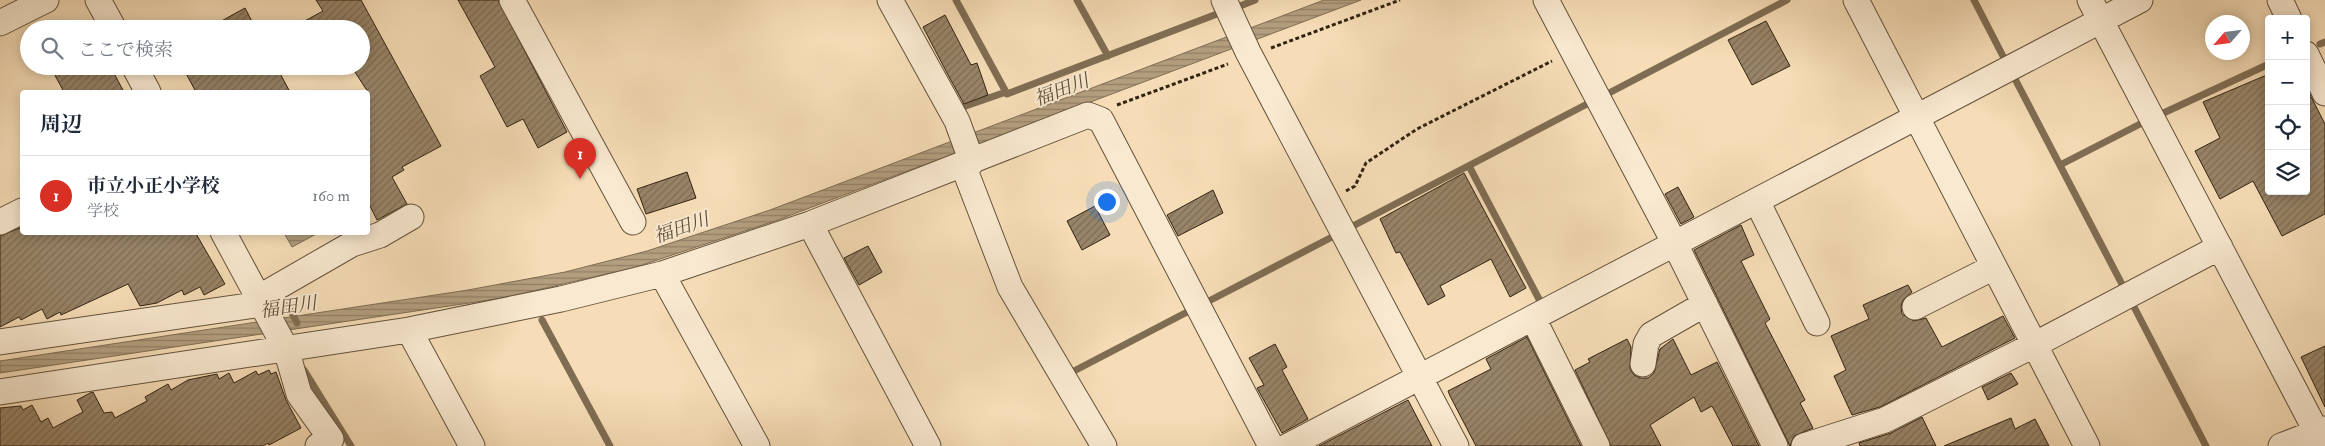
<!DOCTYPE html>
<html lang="ja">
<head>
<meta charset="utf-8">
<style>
  :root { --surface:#fff; --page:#f2f2f3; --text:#1f2937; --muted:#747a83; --line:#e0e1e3; --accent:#d93025 }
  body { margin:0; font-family:"IM FELL Double Pica","Noto Serif JP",serif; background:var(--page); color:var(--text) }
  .controls { position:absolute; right:15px; top:15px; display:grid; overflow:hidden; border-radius:5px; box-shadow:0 2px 12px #0003 }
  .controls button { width:45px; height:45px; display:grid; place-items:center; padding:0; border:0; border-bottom:1px solid var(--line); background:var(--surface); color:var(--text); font:25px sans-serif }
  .compass { position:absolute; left:2205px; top:15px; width:45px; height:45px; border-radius:50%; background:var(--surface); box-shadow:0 2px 12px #0003; rotate:242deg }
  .you { position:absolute; left:1106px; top:201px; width:18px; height:18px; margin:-12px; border:4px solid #fff; border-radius:50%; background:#1a73e8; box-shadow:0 0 0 8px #1a73e833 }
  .badge { display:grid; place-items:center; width:32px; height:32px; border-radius:50%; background:var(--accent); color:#fff; font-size:16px; font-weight:700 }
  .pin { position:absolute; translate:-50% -41px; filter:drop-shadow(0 1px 2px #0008) }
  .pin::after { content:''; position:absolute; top:26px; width:18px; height:15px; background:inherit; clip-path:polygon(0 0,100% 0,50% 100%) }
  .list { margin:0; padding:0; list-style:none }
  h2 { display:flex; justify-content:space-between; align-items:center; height:65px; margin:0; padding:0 20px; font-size:21px }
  h2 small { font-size:16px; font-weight:400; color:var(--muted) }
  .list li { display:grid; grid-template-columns:32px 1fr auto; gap:15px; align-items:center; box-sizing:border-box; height:80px; padding:0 20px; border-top:1px solid var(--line) }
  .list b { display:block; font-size:19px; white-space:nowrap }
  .list p { margin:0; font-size:16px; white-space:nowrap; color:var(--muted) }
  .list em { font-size:16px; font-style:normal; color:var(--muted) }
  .icon { flex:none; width:28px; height:28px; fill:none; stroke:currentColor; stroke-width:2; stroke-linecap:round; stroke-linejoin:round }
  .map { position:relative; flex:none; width:2325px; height:446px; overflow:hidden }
  .search { position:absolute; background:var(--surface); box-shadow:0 2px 12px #0003; left:20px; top:20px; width:350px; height:55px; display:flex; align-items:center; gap:12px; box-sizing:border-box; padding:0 18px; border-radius:28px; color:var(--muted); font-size:19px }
  .panel { position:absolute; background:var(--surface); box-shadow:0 2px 12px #0003; left:20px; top:90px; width:350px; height:145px; border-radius:5px }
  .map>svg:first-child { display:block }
  .water { fill:url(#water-rules); stroke:#7f6d53 }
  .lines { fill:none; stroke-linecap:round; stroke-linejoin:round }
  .stream { stroke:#7f6d53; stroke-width:7 }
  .building { fill:url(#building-hatch); stroke:#322312 }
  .minor-casing { stroke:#63523b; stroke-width:27 }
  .path { stroke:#322312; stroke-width:3; stroke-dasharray:4 2.5; stroke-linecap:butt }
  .minor { stroke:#f9e9d0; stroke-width:25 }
  .labels { text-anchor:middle; stroke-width:4; stroke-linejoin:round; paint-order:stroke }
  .water-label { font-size:19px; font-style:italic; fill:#5f4e38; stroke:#f9e9d0 }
</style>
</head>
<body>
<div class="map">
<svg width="2325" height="446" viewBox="0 0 2325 446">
  <defs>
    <pattern id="water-rules" width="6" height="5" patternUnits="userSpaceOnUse" patternTransform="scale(1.25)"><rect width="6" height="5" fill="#b39e7f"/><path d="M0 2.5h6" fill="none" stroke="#928067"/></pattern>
    <pattern id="building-hatch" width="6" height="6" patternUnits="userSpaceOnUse" patternTransform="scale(1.25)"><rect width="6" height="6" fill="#988468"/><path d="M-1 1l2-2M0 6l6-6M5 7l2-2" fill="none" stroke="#7d6c54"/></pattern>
  </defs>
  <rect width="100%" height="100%" fill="#f6ddb7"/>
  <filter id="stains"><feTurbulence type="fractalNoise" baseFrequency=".004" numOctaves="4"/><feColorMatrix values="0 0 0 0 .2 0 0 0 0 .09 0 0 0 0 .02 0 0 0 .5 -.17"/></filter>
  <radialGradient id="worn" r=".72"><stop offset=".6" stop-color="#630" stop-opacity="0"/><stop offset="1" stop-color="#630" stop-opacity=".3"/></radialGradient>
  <path class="water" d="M1324,0h37l-586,221 -139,46 -133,31 -503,75v-12l468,-71 97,-18 82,-21 123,-41z
    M284,233h34l-26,14z"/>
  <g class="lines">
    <path class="stream" d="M956,0l51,94 210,-80
      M1077,0l31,56
      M1974,0l32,62
      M1240,6l15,-6
      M2320,44l5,-2
      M2015,79l110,211
      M1609,93l178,-93
      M960,108l46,-16
      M2157,116l112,-52
      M2060,165l86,-44
      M1469,166l71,135
      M1351,227l238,-124
      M283,296l14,27
      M2131,301l75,145
      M1205,303l129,-67
      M542,320l68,126
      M304,370l47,76
      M1074,371l117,-61"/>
  </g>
  <path class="building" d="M316,0h45l80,146 -39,21 2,3 -12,7 15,27 -30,16 -9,-18v-110l-17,-26h10v-37h-71l33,-18z
    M458,0h40l69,132 -29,16 -15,-29 -16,8 -27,-51 15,-9z
    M245,8l11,21h-49z
    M945,15l26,50 6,-2 11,32 -24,9 -17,-31 -24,-46z
    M1766,21l24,45 -38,19 -24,-45z
    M50,66h60l14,26h-60z
    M182,66h94l14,26h-94z
    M2269,74v117h37v-104l19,37v90l-43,22 -29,-55 -33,18 -25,-48 25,-13 -17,-36z
    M687,172l9,26 -50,16 -9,-25z
    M1464,173l62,115 -16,9 -19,-38 -51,27 5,10 -17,9 -28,-53 -4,1 -16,-34z
    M1678,187l16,30 -13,7 -16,-30z
    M1213,190l10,23 -45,23 -11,-21z
    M1095,206l15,29 -28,15 -15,-29z
    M1741,225l13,30 -13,6 29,58 -5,4 40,77 -5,3 13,25 -19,8 -4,10 -96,-196z
    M22,227v5h173l30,52 -21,11 -4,-8 -16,8 -2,-5 -25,13 -17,3 -12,-22 -67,31 -1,-3 -13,7 -5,-10 -21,11 -2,-3 -19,10v-91z
    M868,246l14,26 -23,13 -15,-27z
    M1908,285l4,7 -9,8 -2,7 1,7 12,7 12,-3 16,29 61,-31 12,22 -135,69 -28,8 -18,-39 12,-6 -15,-34 38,-17 -6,-14z
    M1527,337l54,109h-105l-26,-50 -2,-5 43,-22 -5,-10z
    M1627,339l4,8 -1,22 4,6 6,3h8l6,-5 6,-24 13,-10 18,36 26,-13 42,84h-26l-21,-40 -11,6 -7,-15 -44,28 11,21h-50l-36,-76 15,-8 -2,-3z
    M1275,344l12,23 -5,3 26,49 -26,14 -25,-45 7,-3 -15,-27z
    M2325,346v61l-24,-50z
    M269,370l2,4 5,-2 10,28 15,28 -32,17 -1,-2 -5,3h-263v-38l21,-2 2,4 9,-5 9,17 7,-4 5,10 30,-16 -6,-12 13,-7 3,-1 11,21 8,-1 3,6 32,-17 -2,-4 23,-13 3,6 17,-10 29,-6 2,5 10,-6 5,10 22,-12 2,4z
    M2011,373l7,11 -30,16 -6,-13z
    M1408,400l24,46h-113z
    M1922,417l14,29h-76l-1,-3 32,-10z
    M2011,418l4,11 20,-10 14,27h-105z"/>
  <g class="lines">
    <defs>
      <path id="minor" d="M98,0l16,29
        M512,0l121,222
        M890,0l67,121 15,41
        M1224,0l24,52 208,394
        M1546,0l129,244 100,202
        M1856,0l231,446
        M2090,0l234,446
        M2280,0l9,19
        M0,23l46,-23
        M2306,54l19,39
        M134,66l14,26
        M963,165l47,122 94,159
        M1757,201l60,122
        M0,222l22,-11
        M810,224l118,222
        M223,232l63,117 13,45 32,45 -13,7
        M662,274l95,172
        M258,298l94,-54 28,-9 31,-18
        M1915,307l79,-40
        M1533,318l64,128
        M409,330l63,116
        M0,342l262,-38
        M1643,364l3,-20 5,-9 54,-31
        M0,392l409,-62 152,-31 101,-25 148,-50 278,-109 13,5 170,326
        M1288,446l852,-446
        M1804,446l81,-26 149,-75 186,-98
        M2281,446l44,-17"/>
    </defs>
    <use href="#minor" class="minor-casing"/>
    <path class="path" d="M1271,48l129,-48
      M1117,105l111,-41
      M1346,191l9,-5 11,-23 51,-34 135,-68"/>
    <use href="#minor" class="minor"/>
  </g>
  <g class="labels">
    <g class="water-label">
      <text transform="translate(1061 89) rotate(-21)" y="7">福田川</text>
      <text transform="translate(681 227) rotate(-19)" y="7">福田川</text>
      <text transform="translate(288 306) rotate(-8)" y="7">福田川</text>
    </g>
  </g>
  <rect width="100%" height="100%" filter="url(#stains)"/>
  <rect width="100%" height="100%" fill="url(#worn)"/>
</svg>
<div class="controls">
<button>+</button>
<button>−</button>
<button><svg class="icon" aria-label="locate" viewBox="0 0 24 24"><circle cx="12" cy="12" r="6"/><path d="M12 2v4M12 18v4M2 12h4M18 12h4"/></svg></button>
<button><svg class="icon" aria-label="layers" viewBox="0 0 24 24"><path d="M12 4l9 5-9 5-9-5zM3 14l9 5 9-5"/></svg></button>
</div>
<svg class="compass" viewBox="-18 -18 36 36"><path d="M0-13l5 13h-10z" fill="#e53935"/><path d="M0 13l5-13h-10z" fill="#747a83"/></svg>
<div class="you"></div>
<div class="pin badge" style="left:580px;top:179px">1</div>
<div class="search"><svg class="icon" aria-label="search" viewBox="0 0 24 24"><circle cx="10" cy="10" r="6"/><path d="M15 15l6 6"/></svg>ここで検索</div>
<section class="panel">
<h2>周辺<small></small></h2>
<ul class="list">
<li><span class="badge">1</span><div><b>市立小正小学校</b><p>学校</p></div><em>160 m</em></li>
</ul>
</section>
</div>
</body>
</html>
